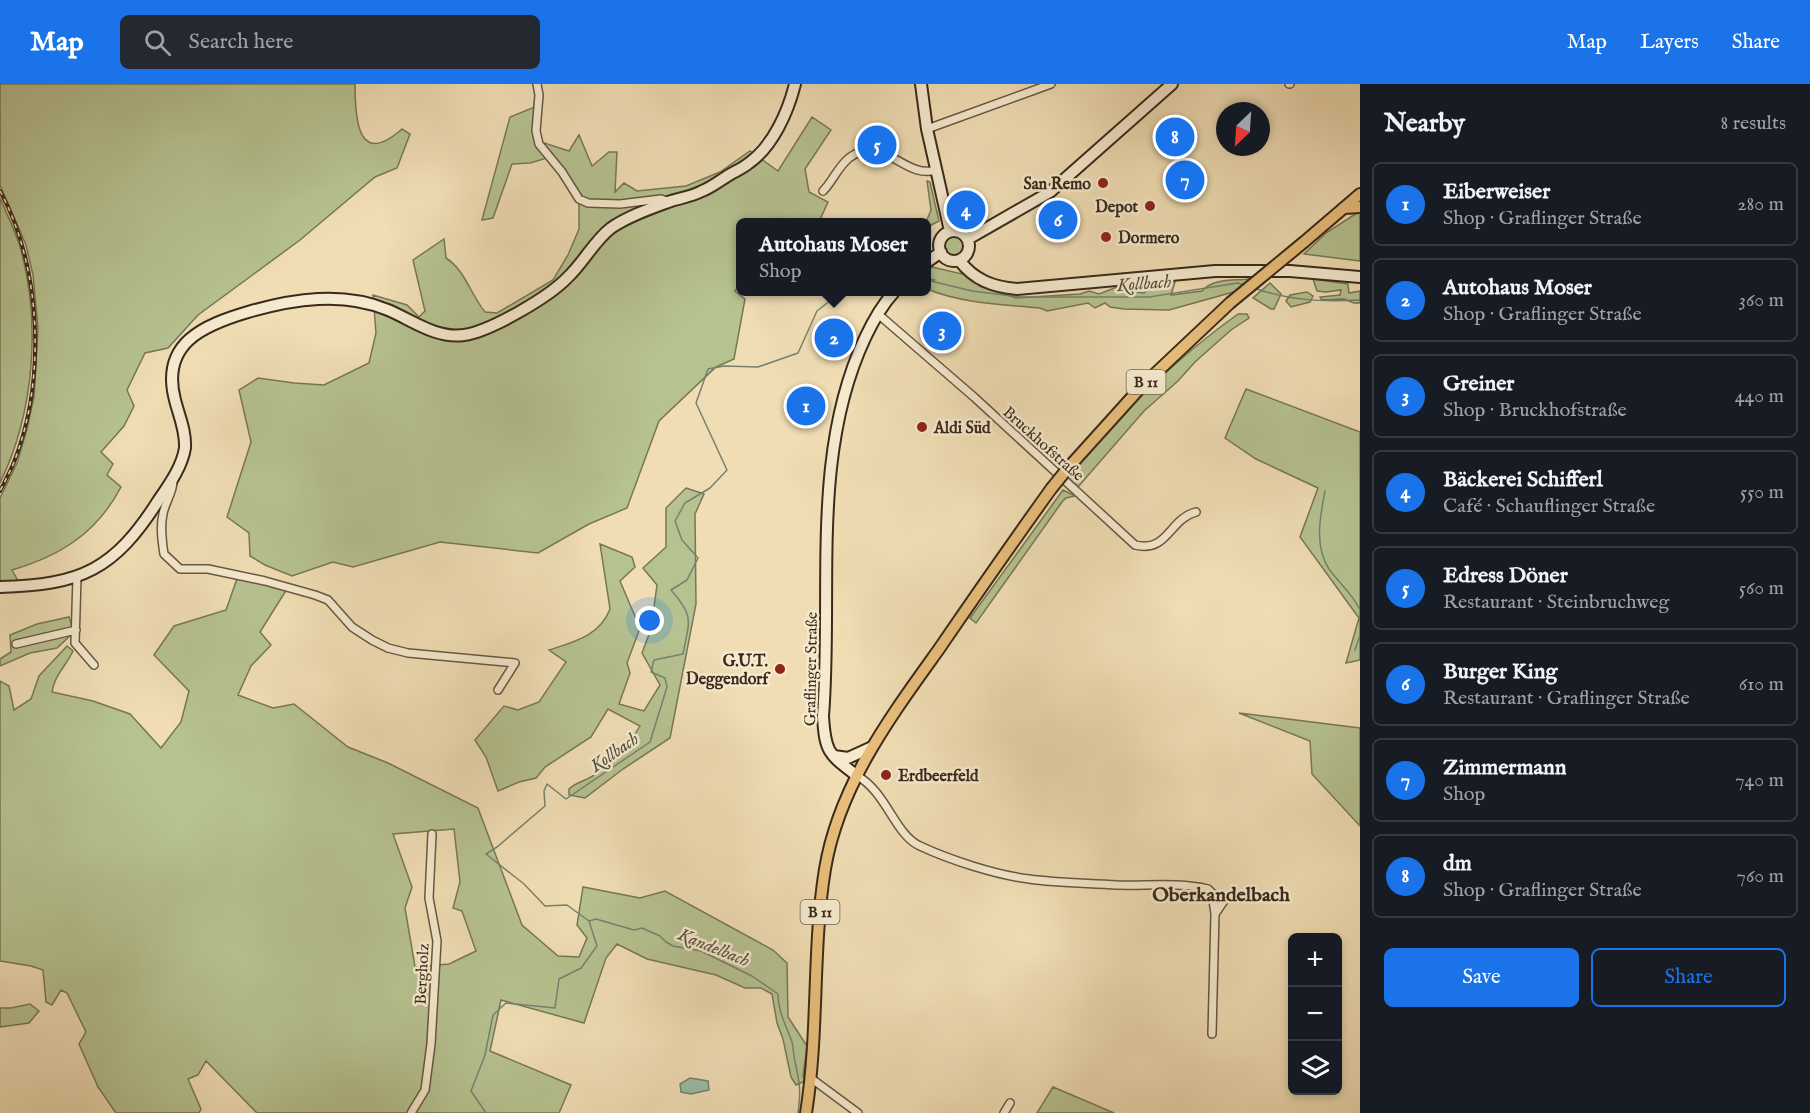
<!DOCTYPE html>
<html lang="en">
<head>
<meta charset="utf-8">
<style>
  :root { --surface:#171b24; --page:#242831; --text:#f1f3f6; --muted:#9ea1a6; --line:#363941; --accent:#1a73e8 }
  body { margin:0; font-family:"IM FELL English",serif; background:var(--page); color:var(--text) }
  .controls { position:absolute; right:18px; bottom:18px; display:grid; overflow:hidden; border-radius:9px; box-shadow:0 3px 9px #0003 }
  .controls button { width:54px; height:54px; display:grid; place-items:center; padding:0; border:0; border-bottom:2px solid var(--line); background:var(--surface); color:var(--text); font:30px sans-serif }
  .compass { position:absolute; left:1216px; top:18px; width:54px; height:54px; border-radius:50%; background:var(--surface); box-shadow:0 3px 9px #0003; rotate:205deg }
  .you { position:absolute; left:650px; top:537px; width:21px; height:21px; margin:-15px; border:4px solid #fff; border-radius:50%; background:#1a73e8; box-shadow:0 0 0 9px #1a73e833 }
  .badge { display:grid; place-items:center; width:39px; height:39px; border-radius:50%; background:var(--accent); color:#fff; font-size:20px; font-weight:700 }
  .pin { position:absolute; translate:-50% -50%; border:3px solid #fff; box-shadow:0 2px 6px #0006 }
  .popup { position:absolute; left:736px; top:134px; width:195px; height:78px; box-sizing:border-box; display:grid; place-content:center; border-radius:9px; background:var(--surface); filter:drop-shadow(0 2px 4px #0005); font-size:20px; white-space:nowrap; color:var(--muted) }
  .popup b { font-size:22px; color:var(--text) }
  .popup::after { content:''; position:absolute; left:50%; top:100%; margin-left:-12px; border:12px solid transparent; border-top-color:var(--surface) }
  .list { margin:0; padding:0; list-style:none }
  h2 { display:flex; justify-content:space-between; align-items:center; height:78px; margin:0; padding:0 24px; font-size:26px }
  h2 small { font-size:20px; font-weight:400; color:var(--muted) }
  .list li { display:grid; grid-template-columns:39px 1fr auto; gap:18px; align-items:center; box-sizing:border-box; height:84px; margin:0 12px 12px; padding:0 12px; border:2px solid var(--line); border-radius:9px }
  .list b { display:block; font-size:22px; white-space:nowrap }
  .list p { margin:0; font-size:20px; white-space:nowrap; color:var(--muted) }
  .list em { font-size:20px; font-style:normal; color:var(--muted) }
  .actions { display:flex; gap:12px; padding:18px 24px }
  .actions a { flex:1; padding:14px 0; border:2px solid var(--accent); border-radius:9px; text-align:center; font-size:21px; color:var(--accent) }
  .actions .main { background:var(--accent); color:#fff }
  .icon { flex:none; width:33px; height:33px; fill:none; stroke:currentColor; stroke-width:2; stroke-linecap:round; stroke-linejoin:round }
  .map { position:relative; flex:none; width:1360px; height:1029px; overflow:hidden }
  header { display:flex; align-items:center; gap:36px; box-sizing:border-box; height:84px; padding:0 30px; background:var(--accent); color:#fff }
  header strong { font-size:28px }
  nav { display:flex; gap:33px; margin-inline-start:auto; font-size:21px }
  .search { width:420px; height:54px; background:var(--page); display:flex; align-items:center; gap:15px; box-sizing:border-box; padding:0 21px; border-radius:9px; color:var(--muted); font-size:22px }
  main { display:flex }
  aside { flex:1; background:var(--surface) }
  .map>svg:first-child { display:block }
  .green { fill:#b6c290; stroke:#787656; stroke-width:1.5; fill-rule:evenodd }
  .water { fill:#9bbca9; stroke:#748270; stroke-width:1.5 }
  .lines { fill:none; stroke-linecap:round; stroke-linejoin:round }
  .stream { stroke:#748270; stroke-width:1.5 }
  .street-casing { stroke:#685741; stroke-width:10 }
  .secondary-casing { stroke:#3a2a1b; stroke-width:14 }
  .primary-casing { stroke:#3a2a1b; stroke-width:14 }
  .street { stroke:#f5e9ce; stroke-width:7 }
  .secondary { stroke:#f5e9ce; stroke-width:10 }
  .primary { stroke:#e8be7a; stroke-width:10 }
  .rail-casing { stroke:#3a2a1b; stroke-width:4 }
  .rail { stroke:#f5e9ce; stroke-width:1.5; stroke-dasharray:4.5; stroke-linecap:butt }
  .primary-bridge-casing { stroke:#3a2a1b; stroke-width:14; stroke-linecap:butt }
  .primary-bridge { stroke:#e8be7a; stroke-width:10 }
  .poi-dot { fill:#8f2418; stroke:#f5e9ce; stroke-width:2 }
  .labels { text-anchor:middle; stroke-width:5; stroke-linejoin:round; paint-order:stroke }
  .shield { fill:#f5e9ce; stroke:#726351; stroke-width:1.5 }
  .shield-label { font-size:15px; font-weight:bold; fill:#3a2a1b }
  .poi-label { font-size:16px; font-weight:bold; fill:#3a2a1b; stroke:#f5e9ce; text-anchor:end }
  .street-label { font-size:16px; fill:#3a2a1b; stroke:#f5e9ce }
  .water-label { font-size:18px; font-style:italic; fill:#524e3e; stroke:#f5e9ce }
  .quarter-label { font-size:20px; font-weight:bold; fill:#3a2a1b; stroke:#f5e9ce }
</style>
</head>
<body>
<header>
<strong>Map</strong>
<div class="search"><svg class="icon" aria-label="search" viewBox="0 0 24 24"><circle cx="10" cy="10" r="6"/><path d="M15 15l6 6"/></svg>Search here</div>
<nav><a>Map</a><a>Layers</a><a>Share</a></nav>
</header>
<main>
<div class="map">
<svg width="1360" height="1029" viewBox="0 0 1360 1029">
  <rect width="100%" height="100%" fill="#f0ddb4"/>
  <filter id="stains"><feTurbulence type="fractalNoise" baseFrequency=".00333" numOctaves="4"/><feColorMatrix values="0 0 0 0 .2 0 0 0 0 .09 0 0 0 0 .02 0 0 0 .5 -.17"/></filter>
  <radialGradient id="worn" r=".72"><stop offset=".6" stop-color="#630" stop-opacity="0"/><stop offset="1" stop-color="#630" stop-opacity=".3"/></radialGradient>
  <path class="green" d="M0,0h355c0,33 2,85 47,45l8,5 -13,34 -22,9 -75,63 -102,75 -30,33 -23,5 -18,37 7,16 -10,20 -23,26 12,12 -6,11 14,12c-24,46 -61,69 -109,83l9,16 -21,-1v-87l17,-35 10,-34 7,-32 4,-68 -5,-54 -7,-30 -26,-60z
    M537,22l1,27 3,9 28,9 10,-16 13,31 17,-14h8l-2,40 9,-9 13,8 49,-5 34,-14 30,-21 28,20 34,-54 19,13 -26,39 4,23 19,10 -9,20h-78v60l-6,9 10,8 -11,60 -18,8 -57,54 -32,87 -38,16 -51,29 -98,-11 -87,25 -20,-5 -41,14 -27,-11 -15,-9 -1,-23 -22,-16 24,-75 -12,-52 19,-12 36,5 30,2 45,-22 7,-30 -3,-38 34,10 12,12 6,-6 -12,-51 31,-21 2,19c19,12 25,37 39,54l12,1 56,-33 15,-25 11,-26v-31l-29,-41 -20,6 -18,1 -19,54 -11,2 28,-103z
    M927,97l3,1 9,39 -8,4 -4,4 -1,-7 5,-12z
    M0,114c7,17 16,34 21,52 20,75 13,163 -21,233z
    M1360,127v50l-56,-7 22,-21z
    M943 162a11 11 0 1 1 22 0a11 11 0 1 1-22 0Z
    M932,183l30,7 3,-1 13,9 1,4 37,12 64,-4 9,-3 10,3 18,-7 11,4 16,2 8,-8 23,-3 -4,13 31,-4c11,-13 31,-10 47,-12l-12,12 -68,19 -45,-1 -14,-2 -5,-4 -10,5 -7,-5 -41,8 -7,-3c-39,-4 -76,-4 -113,-19v-7l7,-2 -7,-2v-8z
    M1313,195l35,5 1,9 11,-2v12h-6l-10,-4 -22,1 -2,-3 20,-2 1,-5 -15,2 -9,-1z
    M1270,199l11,11 -7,15h-3l-18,-11z
    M1307,208l6,4 -3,6 -19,5 -5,-6 4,-6z
    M1238,230h9l2,4 -18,12 -36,32 -17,19 -34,30 -66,76 -11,-9c51,-62 106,-118 171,-164z
    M1246,305l114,43v228l-14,3 13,-45 -59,-81 18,-49 -62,-29 -31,-21z
    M686,404l18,6 -9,20 1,90 -26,134 -47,31 -38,29 -16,-3v-6c7,-7 17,-8 25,-14 20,-14 34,-28 46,-49l-32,-17 -17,28 -46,30 -9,11 -17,4 -21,9 -12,-34 -11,-17 29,-34 14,4 21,-8 27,-40 -17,-12c24,-8 51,-14 61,-41l-10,-65 32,13 3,10 -15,14 20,47 -13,35 3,10 -11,31 25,7 16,-26 -18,-32 9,-24 6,-44 -14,-17 23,-21v-39z
    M1063,406l12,6 -9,2 -4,4 -86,121 -6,-5z
    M238,492l49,13 -27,43 11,13 -20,21 -13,29 35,13 21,-4 54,43 40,16 90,45 44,117 36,31 21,1 8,-19 -10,-13 6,-38 57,11 25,-7 108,59 14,13 1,54 19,29 -4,30 2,5 -9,4 -5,-8 -8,-38 -6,-16 -5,-29 -11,-6h-16l-29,-13 -69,-16 -30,-15 -11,14 -22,65 -83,-23 -11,51 81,34 -12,28h-302l-51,-52 -8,14 -10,4 13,30 -2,4h-83l-18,-26 -19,-43 7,-12 -19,-39 -6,-3 -9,15 -6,-3 -3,-32 -12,-4 -31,-5v-280l9,5 5,24 17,-11 8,-23 28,-30 6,5c-7,15 -19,25 -21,41l41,9 37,13 31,34 20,-26 8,-31 -35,-36 20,-29 52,-16zM454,745l6,53 -7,26 9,3 14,40 -27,13 -34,3 -10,-59 7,-21 -19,-53z
    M69,533l5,15 -17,16 -27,5 -30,13v-7l11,-7 -1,-17 27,-11z
    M1239,629l121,15v98l-48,-52 -2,-33z
    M30,920l9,7 -10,12 -29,4v-19h11z
    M1053,1003l61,26h-77z"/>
  <path class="water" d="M690,994l18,3 1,9 -18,4 -10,-2 -1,-8z"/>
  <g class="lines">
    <path class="stream" d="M927,196l45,11 49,6h128l89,-14 6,2
      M1254,204c37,13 68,14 106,12
      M1325,407c-5,26 -11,55 4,78 10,14 24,25 31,41
      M1355,566l5,-15
      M589,837l7,-2 38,11 8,-2 18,8 6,6 7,4 28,5 51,25 26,18c0,16 7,30 13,45 3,8 2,15 4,23 5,22 6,28 3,51
      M486,1029l-15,-22 14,-36 8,-40 13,-12 49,5 4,-29 22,-11 16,-22 -8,-25 -22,-16 -22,1 -21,-22 -38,-30 11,-7 48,-41 -1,-15 3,-7 19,15 84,-57 17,-55 -2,-9 -14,-6 3,-12 29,-6c6,-33 12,-37 -12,-64l16,-10 11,-22 -16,-18 -7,-19 10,-18 25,-15 17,-18 -31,-67 12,-34 16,-3 34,1 40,-14 19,-42 24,-19"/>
    <defs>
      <path id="street" d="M537,0l2,11 -3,36 3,13 23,28 17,27 9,4 32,1 41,-5 7,2
        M1289,0h1
        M927,45l124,-45
        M823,107c10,-10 14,-23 26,-33 34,-26 55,22 87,12
        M878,230l96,83 161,148c33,8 34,-26 61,-33
        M173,397c0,12 -8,21 -10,33 -3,13 -1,27 1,40l16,15h28l57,12 50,14 13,5 24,27 20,13 16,8 20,5 107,10 -17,27
        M77,493l-2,66 19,22
        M16,560l60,-14
        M856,691c31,17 38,59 64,71 30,14 76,29 109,33 29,4 59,4 88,6 30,1 61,-3 91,4l4,4 3,21 -3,120
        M1212,809l12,8 -9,13
        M812,995l46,34
        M411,1029l14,-23 6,-46 6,-103 -8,-43 3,-64
        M1004,1029l6,-10"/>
      <path id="secondary" d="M921,0l6,45 23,102
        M939 162a15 15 0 1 1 30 0a15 15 0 1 1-30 0Z
        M968,155l82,-47 122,-108
        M959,176c15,20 34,27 58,29l198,-18h75l70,6
        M927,178l14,-10
        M0,503c81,-2 114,-17 158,-86 11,-16 24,-34 27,-53 1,-17 -6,-32 -10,-48 -15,-57 29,-75 73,-88 45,-13 95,-21 140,-2 24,10 48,29 76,25 27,-4 85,-38 104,-58 16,-15 26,-36 43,-49 17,-12 41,-20 60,-27 10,-3 22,-5 31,-10 8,-3 16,-9 24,-14 7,-5 16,-8 23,-14 24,-17 39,-51 46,-79
        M834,672l14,2 24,-11
        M856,691c-28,-21 -31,-24 -33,-59 10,-125 -13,-261 42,-378 8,-17 17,-33 29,-46"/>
      <path id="primary" d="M1344,124l16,-1
        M1304,158l56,-48
        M1068,384l74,-82 88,-83
        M806,1029c13,-81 6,-164 19,-244 14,-84 66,-153 114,-220 37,-54 74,-107 112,-160"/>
    </defs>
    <use href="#street" class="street-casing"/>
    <use href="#secondary" class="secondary-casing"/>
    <use href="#primary" class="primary-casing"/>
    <use href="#street" class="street"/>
    <use href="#secondary" class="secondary"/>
    <use href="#primary" class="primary"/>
    <defs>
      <path id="rail" d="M0,107c42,77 46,190 14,271 -4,10 -9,19 -14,29"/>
    </defs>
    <use href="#rail" class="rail-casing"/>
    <use href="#rail" class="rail"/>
    <defs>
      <path id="primary-bridge" d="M1230,219l74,-61
        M1051,405l17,-21"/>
    </defs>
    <use href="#primary-bridge" class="primary-bridge-casing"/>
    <use href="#primary-bridge" class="primary-bridge"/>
  </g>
  <g class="poi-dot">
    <circle cx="1103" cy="99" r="6"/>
    <circle cx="1150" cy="122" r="6"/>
    <circle cx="1106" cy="153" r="6"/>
    <circle cx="922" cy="343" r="6"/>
    <circle cx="780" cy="585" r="6"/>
    <circle cx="886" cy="691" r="6"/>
  </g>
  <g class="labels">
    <g class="shield">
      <rect x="1126.5" y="286" width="39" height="24" rx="4.5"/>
      <rect x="800.5" y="816" width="39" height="24" rx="4.5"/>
    </g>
    <g class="shield-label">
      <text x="1146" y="303">B 11</text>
      <text x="820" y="833">B 11</text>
    </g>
    <g class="poi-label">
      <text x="1091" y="105">San Remo</text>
      <text x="1138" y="128">Depot</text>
      <text x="1118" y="159" text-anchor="start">Dormero</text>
      <text x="934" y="349" text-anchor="start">Aldi Süd</text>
      <text x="768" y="582">G.U.T.<tspan x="768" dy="18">Deggendorf</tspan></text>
      <text x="898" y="697" text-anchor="start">Erdbeerfeld</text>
    </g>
    <g class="street-label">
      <text transform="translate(1044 359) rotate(42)" y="6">Bruckhofstraße</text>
      <text transform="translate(810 585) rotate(-89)" y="6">Graflinger Straße</text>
      <text transform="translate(421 890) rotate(-87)" y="6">Bergholz</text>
    </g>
    <g class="water-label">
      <text transform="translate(1144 199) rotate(-4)" y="6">Kollbach</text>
      <text transform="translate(614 668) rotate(-35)" y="6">Kollbach</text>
      <text transform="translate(714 863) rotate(22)" y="6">Kandelbach</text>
    </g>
    <g class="quarter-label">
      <text x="1221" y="817">Oberkandelbach</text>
    </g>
  </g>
  <rect width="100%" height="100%" filter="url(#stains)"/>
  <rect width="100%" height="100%" fill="url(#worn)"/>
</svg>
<div class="controls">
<button>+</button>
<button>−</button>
<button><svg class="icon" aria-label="layers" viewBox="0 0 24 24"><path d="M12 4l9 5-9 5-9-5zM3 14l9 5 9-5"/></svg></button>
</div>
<svg class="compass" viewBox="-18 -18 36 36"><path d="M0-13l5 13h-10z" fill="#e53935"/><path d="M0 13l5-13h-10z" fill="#9ea1a6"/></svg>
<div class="you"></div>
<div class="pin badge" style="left:806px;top:322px">1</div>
<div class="pin badge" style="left:834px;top:254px">2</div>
<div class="popup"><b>Autohaus Moser</b>Shop</div>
<div class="pin badge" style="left:942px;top:247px">3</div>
<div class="pin badge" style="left:966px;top:126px">4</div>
<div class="pin badge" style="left:877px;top:61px">5</div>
<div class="pin badge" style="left:1058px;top:136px">6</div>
<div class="pin badge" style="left:1185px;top:96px">7</div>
<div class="pin badge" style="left:1175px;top:53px">8</div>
</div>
<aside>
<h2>Nearby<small>8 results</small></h2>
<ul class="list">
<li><span class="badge">1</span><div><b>Eiberweiser</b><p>Shop · Graflinger Straße</p></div><em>280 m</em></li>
<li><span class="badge">2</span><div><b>Autohaus Moser</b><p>Shop · Graflinger Straße</p></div><em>360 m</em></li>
<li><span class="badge">3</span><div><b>Greiner</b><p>Shop · Bruckhofstraße</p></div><em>440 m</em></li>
<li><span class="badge">4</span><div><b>Bäckerei Schifferl</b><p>Café · Schauflinger Straße</p></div><em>550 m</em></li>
<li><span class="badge">5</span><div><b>Edress Döner</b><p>Restaurant · Steinbruchweg</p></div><em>560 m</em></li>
<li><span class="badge">6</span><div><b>Burger King</b><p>Restaurant · Graflinger Straße</p></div><em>610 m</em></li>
<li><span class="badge">7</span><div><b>Zimmermann</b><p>Shop</p></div><em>740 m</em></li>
<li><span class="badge">8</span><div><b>dm</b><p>Shop · Graflinger Straße</p></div><em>760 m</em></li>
</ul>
<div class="actions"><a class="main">Save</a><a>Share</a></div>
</aside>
</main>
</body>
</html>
